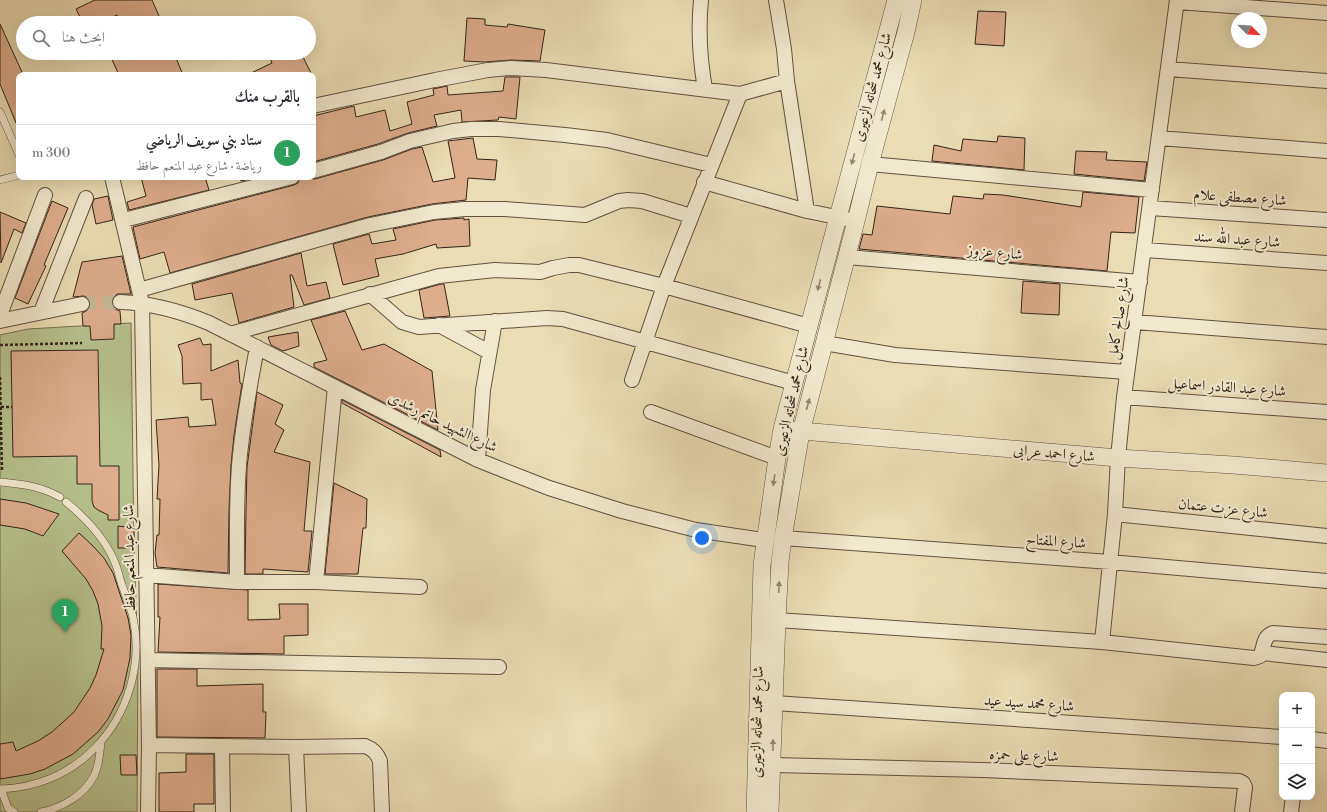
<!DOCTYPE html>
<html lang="ar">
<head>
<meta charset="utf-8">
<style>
  :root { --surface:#fff; --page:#f2f2f3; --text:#2b2b33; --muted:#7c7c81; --line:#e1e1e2; --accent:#8f2418 }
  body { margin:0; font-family:"Libre Bodoni",Amiri,serif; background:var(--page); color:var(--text); direction:rtl }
  .controls { position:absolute; right:12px; bottom:12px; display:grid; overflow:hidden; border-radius:8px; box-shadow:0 4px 16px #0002 }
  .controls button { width:36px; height:36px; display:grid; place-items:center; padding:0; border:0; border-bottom:1px solid var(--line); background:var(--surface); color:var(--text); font:20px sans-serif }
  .compass { position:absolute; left:1231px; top:12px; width:36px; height:36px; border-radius:50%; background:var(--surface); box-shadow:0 4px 16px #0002; rotate:114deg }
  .you { position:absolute; left:702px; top:538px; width:14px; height:14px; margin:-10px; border:3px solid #fff; border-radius:50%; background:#1a73e8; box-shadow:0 0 0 6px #1a73e833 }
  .badge { display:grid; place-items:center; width:26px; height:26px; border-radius:50%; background:var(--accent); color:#fff; font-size:13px; font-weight:700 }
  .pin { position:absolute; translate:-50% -33px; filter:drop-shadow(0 1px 2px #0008) }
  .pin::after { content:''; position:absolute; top:21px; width:14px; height:12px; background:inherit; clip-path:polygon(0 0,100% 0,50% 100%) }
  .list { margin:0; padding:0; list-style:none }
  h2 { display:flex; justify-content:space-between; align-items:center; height:52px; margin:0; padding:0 16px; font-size:17px }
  h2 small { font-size:13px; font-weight:400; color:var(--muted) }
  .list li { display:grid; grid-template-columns:26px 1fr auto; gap:12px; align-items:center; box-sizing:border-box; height:56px; padding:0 16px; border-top:1px solid var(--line) }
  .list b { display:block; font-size:15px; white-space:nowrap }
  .list p { margin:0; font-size:13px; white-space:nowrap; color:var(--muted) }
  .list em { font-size:13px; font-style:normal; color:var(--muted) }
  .icon { flex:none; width:22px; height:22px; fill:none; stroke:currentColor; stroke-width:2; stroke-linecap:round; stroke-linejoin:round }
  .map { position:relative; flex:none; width:1327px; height:812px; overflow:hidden; direction:ltr }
  .search { position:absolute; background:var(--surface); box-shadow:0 4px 16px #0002; left:16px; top:16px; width:300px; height:44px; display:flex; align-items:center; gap:10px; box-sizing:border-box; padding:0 14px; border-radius:22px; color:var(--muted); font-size:15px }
  .panel { position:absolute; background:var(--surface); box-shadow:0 4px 16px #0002; left:16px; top:72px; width:300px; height:108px; border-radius:8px; direction:rtl }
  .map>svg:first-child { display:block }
  .green { fill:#b6c18c; stroke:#747252 }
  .building { fill:#dead8c; stroke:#332417 }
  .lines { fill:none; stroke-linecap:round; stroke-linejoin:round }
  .minor-tunnel { stroke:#c5b894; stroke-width:14; stroke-dasharray:14 7; stroke-linecap:butt }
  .service-casing { stroke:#61523e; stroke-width:8 }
  .minor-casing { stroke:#61523e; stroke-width:16 }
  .tertiary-casing { stroke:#61523e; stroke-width:18 }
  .path { stroke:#332417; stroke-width:2.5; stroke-dasharray:3 2; stroke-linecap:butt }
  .service { stroke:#f1e9ce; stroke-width:7 }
  .minor { stroke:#f1e9ce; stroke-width:14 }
  .tertiary { stroke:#f1e9ce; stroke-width:17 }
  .oneway { fill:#928672 }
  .labels { text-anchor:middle; stroke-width:4; stroke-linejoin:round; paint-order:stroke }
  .street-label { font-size:15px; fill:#332417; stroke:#f1e9ce }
</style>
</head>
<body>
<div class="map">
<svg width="1327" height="812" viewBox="0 0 1327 812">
  <rect width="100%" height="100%" fill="#eaddb3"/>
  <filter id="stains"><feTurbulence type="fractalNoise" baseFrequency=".005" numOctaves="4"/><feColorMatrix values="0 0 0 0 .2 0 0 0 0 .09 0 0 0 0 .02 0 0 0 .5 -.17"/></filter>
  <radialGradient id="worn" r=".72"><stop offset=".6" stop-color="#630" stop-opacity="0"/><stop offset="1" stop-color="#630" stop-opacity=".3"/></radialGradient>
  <path class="green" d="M131,323l3,225 4,109 -1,155h-137v-477l28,-6z"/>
  <path class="building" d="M95,0h57l10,23h-42l-3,-8 -17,8h-17l-7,-14z
    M978,11l28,1 -2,34 -29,-2z
    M467,18l18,1v6l22,2 1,-3 37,6 -5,31 -29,-1 -26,2 -21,-1z
    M0,24l22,48 -3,2v56l-19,-46z
    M109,53h65l9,22h-64z
    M268,53h33l11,22h-65l25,-12z
    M505,77h15l-4,42 -17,-2 -1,3 -36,2 -1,-12 -27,5 3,11 -29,7 -30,11 -65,18v-46l41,-10 2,11 29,-7 5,21 22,-7 -5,-22 27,-7 -1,-6 14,-3 1,9 55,-4z
    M998,136l27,2 -1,32 -92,-9 2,-16 27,6 2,-12 34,3z
    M473,138l4,21 20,1 -2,20 -27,-2 -2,22 -34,4 -64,13 -198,56 -6,-21 -24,7 -7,-32 161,-42 4,-2 2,-6 15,2 68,-19 29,-11 10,-2 11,35 22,-4 -7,-37z
    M1076,151l31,1 -1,8 41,2 -3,19 -70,-7z
    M141,177h64l4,13 -80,20 -2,-8 19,-6z
    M239,177h19l-17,4z
    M1083,192l56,5 -4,36 -24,-1 -4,39 -248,-22 4,-15 9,1 5,-29 73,8 3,-18 30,3 1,-5 19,1 78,12z
    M108,196l5,24 -17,4 -4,-19 2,-6z
    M52,201l16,7 -24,57 2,1 -18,38 -13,-6z
    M0,212l26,11 -4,10 -8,-4 -13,34z
    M464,218v2l5,-1 1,27 -33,2 -1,-4 -33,10 -28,5 4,17 -36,9 -10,-41 36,-10 3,10 24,-4 -3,-11 42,-9z
    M301,253l6,33 19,-4 4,16 -26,7 -12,-30h-2l4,32 -55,16 -7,-30 -37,7 -3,-16z
    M122,256l9,38h-14l-4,4 -1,4 3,7 5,2 1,13h-7v15l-23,1 -1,-14h-7l-1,-13 6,-3 2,-4v-4l-2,-4 -4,-2 -11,1 9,-35z
    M1023,281l37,3 -1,31 -38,-2z
    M441,284h3l6,32 -26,2 -5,-28z
    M345,311l17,39 22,-6 48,27 6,59 -124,-63v-4l13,-3 -16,-40z
    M298,332l1,14 -16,5 -12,-6 -3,-8z
    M200,338l3,7 8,-1v27l27,-11 2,23 2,1 -8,51 -3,30 -2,44 -1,64 -71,-6 -2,-14 2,-18h2l1,-36h-3l2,-34 -3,-45 32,-3 1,10 27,-2 -4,-26 -11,1v-17l-18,1 -1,-28 -4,-11z
    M98,350l2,116h19v54h-11v-5l-10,-5 -4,-3 -2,-6v-17h-15v-28l-64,1 -2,-106z
    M257,392l26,13 -8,19 9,6 -10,22 36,10 -6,69h8l-4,41 -45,-3v5h-18l1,-64 1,-43z
    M342,400l98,50 1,7 -99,-54z
    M334,483l33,16 -1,29h-3l-5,46h-33z
    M0,499l26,4 33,11 -16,22 -18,-7 -25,-4z
    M118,526l16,2v20h-16z
    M79,533l13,12 12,13 9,15 15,45 3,17 -1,23 -7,32 -15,29 -10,13 -25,22 -28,15 -15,5 -30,5v-35l13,-2 3,9 22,-10 14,-9 22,-20 16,-24 6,-13 8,-26h-3l1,-23 -4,-22 -5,-13 -7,-12 -24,-28z
    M158,584l90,6v30l32,-1 -1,-15h29v31l-24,1v18l-126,-2 2,-35h-2z
    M157,669h40v17l66,-2v28h3l-1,26 -108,-1z
    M186,754h28v50h-20v8h-35v-39l27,-1z
    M120,755h16l1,20h-16z"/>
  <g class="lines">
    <path class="minor-tunnel" d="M82,304l38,-2"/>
    <defs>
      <path id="service" d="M0,112l19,43
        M0,180l19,-5
        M0,482c22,2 40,4 60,15
        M0,789c36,-1 70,-15 95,-41 33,-34 48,-84 38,-131 -3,-11 -7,-21 -11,-32 -2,-5 -3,-11 -5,-17 -9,-27 -29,-48 -51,-66
        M1,789l7,19 6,4
        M41,812c21,-4 43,-17 53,-36 5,-10 6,-23 7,-34"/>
      <path id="minor" d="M701,0c-3,30 -1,60 4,89
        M1177,2l150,11
        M1168,69l159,12
        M787,81l20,130
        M313,106l122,-26 53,-10 23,-2 35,2 194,24 47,-13 -3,-32 -8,-49
        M1159,138l168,13
        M870,164l282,26
        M313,171l68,-19 29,-11 43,-10 18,-2h28l66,6 42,5 104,25
        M112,177l30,126 7,442 -1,67
        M704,182l103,29 49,10
        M1150,208l177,12
        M124,220l168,-43
        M1145,250l182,13
        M847,257l293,25
        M139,290l231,-65 64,-13 31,-3h40l80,6 34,-14 9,-1 14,1 49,15
        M370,294l32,28 17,5 128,-9 16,1 231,64
        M120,302c32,1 60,9 89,21l269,137 35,14 36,14 73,23 74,19 68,10
        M41,312l45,-114
        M0,315l45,-120
        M0,321l82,-17
        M1135,322l192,15
        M439,325l50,27
        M230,334l209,-58 56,-6 45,2 13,-4 16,-3h10l85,21 145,40
        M824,343l71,12 232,17
        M632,380l32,-94 76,-192
        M1124,397l203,15
        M651,412l126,46
        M478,460l5,-70 12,-69
        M1115,514l212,22
        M783,538l327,24 217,19
        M146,575l91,7h79l104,5
        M237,582c0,-39 -1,-77 2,-116 3,-40 11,-80 18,-119
        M316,582l19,-195
        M777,620l325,22 152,16 6,-2c5,-9 2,-19 13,-23l54,4
        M1102,642l13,-128 3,-56 6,-61 53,-397
        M1262,653l65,7
        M148,660l351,7
        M774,703l508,34
        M1312,739l15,2
        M149,745l147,2 69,-1c8,3 12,7 15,15l2,51
        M222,746l1,66
        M296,747l3,65
        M772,765l211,5 256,11 4,2 2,4 -3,25
        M1291,812l2,-15"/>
      <path id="tertiary" d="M790,430l328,28 115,7 94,8
        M755,812l7,-247 15,-107 5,-29 27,-103 87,-326
        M770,812l7,-192 3,-58 3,-24 18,-106 55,-211 14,-57 36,-132 7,-32"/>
    </defs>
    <use href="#service" class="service-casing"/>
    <use href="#minor" class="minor-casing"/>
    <use href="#tertiary" class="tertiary-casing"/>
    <path class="path" d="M0,345l82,-2
      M0,377l2,95
      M1,407h11"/>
    <use href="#service" class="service"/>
    <use href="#minor" class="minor"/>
    <use href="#tertiary" class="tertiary"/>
  </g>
  <defs><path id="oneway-solid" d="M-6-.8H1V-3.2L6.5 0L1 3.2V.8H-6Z"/></defs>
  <g class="oneway">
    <use href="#oneway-solid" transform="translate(883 115) rotate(-75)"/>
    <use href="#oneway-solid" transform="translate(853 159) rotate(105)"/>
    <use href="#oneway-solid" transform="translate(819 285) rotate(105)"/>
    <use href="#oneway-solid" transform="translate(808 404) rotate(-75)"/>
    <use href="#oneway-solid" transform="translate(774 480) rotate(99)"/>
    <use href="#oneway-solid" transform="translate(779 587) rotate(-87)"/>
    <use href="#oneway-solid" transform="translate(773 745) rotate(-89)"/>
  </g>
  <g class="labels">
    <g class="street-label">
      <text transform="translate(872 87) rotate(-75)" y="5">شارع محمد شحاته الزعيرى</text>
      <text transform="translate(1240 197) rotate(4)" y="5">شارع مصطفى علام</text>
      <text transform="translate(1237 239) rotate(4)" y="5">شارع عبد الله سند</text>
      <text transform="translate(995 252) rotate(5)" y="5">شارع عزوز</text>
      <text transform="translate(1118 318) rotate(-82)" y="5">شارع صالح كامل</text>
      <text transform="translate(1227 387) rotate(4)" y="5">شارع عبد القادر اسماعيل</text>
      <text transform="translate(791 401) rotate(-77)" y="5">شارع محمد شحاته الزعيرى</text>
      <text transform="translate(443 422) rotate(26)" y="5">شارع الشهيد حاتم رشدى</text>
      <text transform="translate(1054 453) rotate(5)" y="5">شارع احمد عرابى</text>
      <text transform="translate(1223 508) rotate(6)" y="5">شارع عزت عتمان</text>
      <text transform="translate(1056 541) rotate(4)" y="5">شارع المفتاح</text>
      <text transform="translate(129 558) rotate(-91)" y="5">شارع عبد المنعم حافظ</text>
      <text transform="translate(1029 703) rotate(4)" y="5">شارع محمد سيد عيد</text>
      <text transform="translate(757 722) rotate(-89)" y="5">شارع محمد شحاته الزعيرى</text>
      <text transform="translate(1024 755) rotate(2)" y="5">شارع على حمزه</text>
    </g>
  </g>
  <rect width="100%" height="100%" filter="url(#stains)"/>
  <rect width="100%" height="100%" fill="url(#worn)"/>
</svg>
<div class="controls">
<button>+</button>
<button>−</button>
<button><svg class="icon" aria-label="layers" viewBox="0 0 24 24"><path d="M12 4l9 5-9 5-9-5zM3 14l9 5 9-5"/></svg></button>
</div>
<svg class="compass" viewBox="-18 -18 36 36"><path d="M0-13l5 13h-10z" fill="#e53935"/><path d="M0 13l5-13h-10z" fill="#7c7c81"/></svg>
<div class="you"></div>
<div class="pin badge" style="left:65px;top:632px;background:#2e9e5b">1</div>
<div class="search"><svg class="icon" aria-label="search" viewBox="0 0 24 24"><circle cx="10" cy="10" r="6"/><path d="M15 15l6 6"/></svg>ابحث هنا</div>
<section class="panel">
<h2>بالقرب منك<small></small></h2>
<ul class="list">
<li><span class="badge" style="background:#2e9e5b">1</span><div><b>ستاد بني سويف الرياضي</b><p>رياضة · شارع عبد المنعم حافظ</p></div><em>300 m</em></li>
</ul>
</section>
</div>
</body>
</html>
